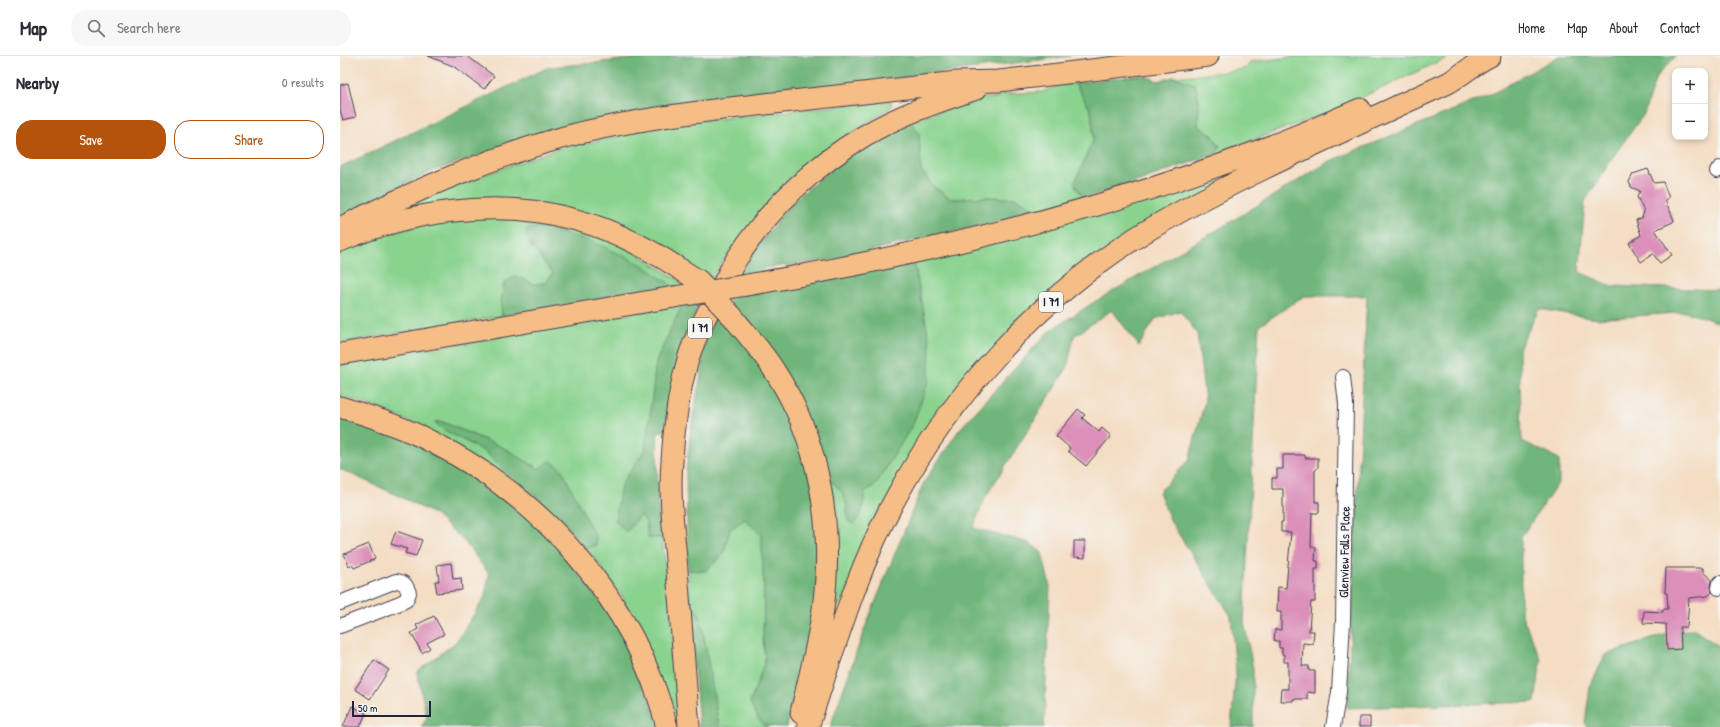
<!DOCTYPE html>
<html lang="en">
<head>
<meta charset="utf-8">
<style>
  :root { --surface:#fff; --page:#f7f7f7; --text:#2b2b33; --muted:#7c7c81; --line:#e1e1e2; --accent:#b45309 }
  body { margin:0; font-family:"Patrick Hand",sans-serif; background:var(--page); color:var(--text) }
  .controls { position:absolute; right:12px; top:12px; display:grid; overflow:hidden; border-radius:8px; box-shadow:0 2px 6px #0003 }
  .controls button { width:36px; height:36px; display:grid; place-items:center; padding:0; border:0; border-bottom:1px solid var(--line); background:var(--surface); color:var(--text); font:20px sans-serif }
  .scale { position:absolute; left:12px; bottom:10px; width:79px; box-sizing:border-box; padding-left:4px; border:2px solid #22223b; border-top:0; font-size:11px; line-height:14px; white-space:nowrap; color:#22223b; -webkit-text-stroke:3px #f6f6f2; paint-order:stroke }
  .list { margin:0; padding:0; list-style:none }
  h2 { display:flex; justify-content:space-between; align-items:center; height:52px; margin:0; padding:0 16px; font-size:17px }
  h2 small { font-size:13px; font-weight:400; color:var(--muted) }
  .actions { display:flex; gap:8px; padding:12px 16px }
  .actions a { flex:1; padding:9px 0; border:1px solid var(--accent); border-radius:16px; text-align:center; font-size:14px; color:var(--accent) }
  .actions .main { background:var(--accent); color:#fff }
  .icon { flex:none; width:22px; height:22px; fill:none; stroke:currentColor; stroke-width:2; stroke-linecap:round; stroke-linejoin:round }
  .map { position:relative; flex:none; width:1380px; height:671px; overflow:hidden }
  header { display:flex; align-items:center; gap:24px; box-sizing:border-box; height:56px; padding:0 20px; background:var(--surface); border-bottom:1px solid var(--line) }
  header strong { font-size:19px }
  nav { display:flex; gap:22px; margin-inline-start:auto; font-size:14px }
  .search { width:280px; height:36px; background:var(--page); display:flex; align-items:center; gap:10px; box-sizing:border-box; padding:0 14px; border-radius:16px; color:var(--muted); font-size:15px }
  main { display:flex }
  aside { flex:1; background:var(--surface) }
  .map>svg:first-child { display:block }
  .green { fill:#8ad38f; stroke:#567a65 }
  .forest { fill:#6fb57a; stroke:#486c5a }
  .building { fill:#db8fb9 }
  .lines { fill:none; stroke-linecap:round; stroke-linejoin:round }
  .minor-casing { stroke:#423e4f; stroke-width:16 }
  .highway-casing { stroke:#423e4f; stroke-width:23 }
  .minor { stroke:#fff; stroke-width:14 }
  .highway { stroke:#f5be86; stroke-width:21 }
  .highway-bridge-casing { stroke:#423e4f; stroke-width:23; stroke-linecap:butt }
  .highway-bridge { stroke:#f5be86; stroke-width:21 }
  .labels { text-anchor:middle; stroke-width:3; stroke-linejoin:round; paint-order:stroke }
  .shield { fill:#f6f6f2; stroke:#626272; stroke-width:1 }
  .shield-label { font-size:12px; font-weight:bold; fill:#22223b }
  .street-label { font-size:13px; fill:#22223b; stroke:#f6f6f2 }
</style>
</head>
<body>
<header>
<strong>Map</strong>
<div class="search"><svg class="icon" aria-label="search" viewBox="0 0 24 24"><circle cx="10" cy="10" r="6"/><path d="M15 15l6 6"/></svg>Search here</div>
<nav><a>Home</a><a>Map</a><a>About</a><a>Contact</a></nav>
</header>
<main>
<aside>
<h2>Nearby<small>0 results</small></h2>
<ul class="list">
</ul>
<div class="actions"><a class="main">Save</a><a>Share</a></div>
</aside>
<div class="map">
<svg width="1380" height="671" viewBox="0 0 1380 671">
  <rect width="100%" height="100%" fill="#f6f6f2"/>
  <filter id="ink" filterUnits="userSpaceOnUse"><feTurbulence type="fractalNoise" baseFrequency=".025" numOctaves="2"/><feDisplacementMap in="SourceGraphic" scale="8" xChannelSelector="R" yChannelSelector="G"/><feConvolveMatrix kernelMatrix="1 2 1 2 8 2 1 2 1" color-interpolation-filters="sRGB"/></filter>
  <filter id="wash" filterUnits="userSpaceOnUse"><feTurbulence type="fractalNoise" baseFrequency=".012" numOctaves="4" result="noise"/><feDisplacementMap in="SourceGraphic" scale="16" xChannelSelector="R" yChannelSelector="G"/><feGaussianBlur stdDeviation="0.9" result="paint"/><feColorMatrix in="noise" values="0 0 0 0 0 0 0 0 0 0 0 0 0 0 0 0 0 1.4 0 .05"/><feComposite in="paint" operator="in"/></filter>
  <g filter="url(#wash)">
    <rect width="100%" height="100%" fill="#f4ddc3"/>
    <path class="green" d="M962,0h149l-119,55 -117,43 5,-8 -9,-12 -13,-8 1,-26 -4,-16 -22,-7 52,-5 22,-4 3,-6z
      M735,27l16,28 3,27 -19,44 2,7 7,9 -46,13 -22,-13 -30,-1 -35,2 -18,-13 -12,-16 -2,-37 -8,-11 63,-24h23l6,-4 39,-2 18,-7z
      M550,44l2,5 -2,3 -59,39 -101,103 -19,30 -108,-62 -215,-2 23,-15 165,-59 7,2 43,-10 7,-4 47,-7z
      M944,93l-270,175 -176,283 -4,-2 1,-32 2,-6 -1,-55 -8,-33c19,15 18,18 20,42l14,-9 3,-20 12,-9 53,-139 -16,-82z
      M118,159l99,6 75,29 54,35 -12,2 -35,-24 -108,-17 22,27 -8,10 -11,1 -18,-8 -15,26 1,14 -162,27v-96z
      M342,249l-26,57 -6,53 -5,35 -8,13 -11,69 15,-17 5,7 2,16h14l7,54 12,134 -6,1 -41,-106 -13,-26 -25,-35 -11,-12 11,-3 -57,-76 -33,-20 -63,-27h-8l11,9 38,20 25,24 -2,3c-53,-30 -107,-69 -167,-81v-33z
      M405,463l16,16 3,53 -1,50 2,23 -15,42 12,21 6,3h-49l-19,-113 -11,-10 -1,-34 17,1 18,-16 7,-26z"/>
    <path class="forest" d="M315,0h415l-189,24 -161,17 -106,19 -97,26 -87,30 -90,45v-50l209,-100 45,-4z
      M1219,0h117l-20,21 -12,37 -29,40 -30,47 -6,71 33,14 108,4v33l-33,-11 -90,7 -58,-10 -20,40 3,92 37,18v23l-38,55v76l20,47 -6,42 -188,6 20,-412h-63l-45,30 -15,295 9,48v58h-22l5,-55 -5,-56 -60,-94 -12,-30 30,-32 16,-59 -8,-68 -17,-22 -25,8 -16,27 -27,-36 -38,26 -7,32 -82,130 -12,30 57,15 12,10 8,33 -6,141h-214l36,-102 58,-143 35,-52 90,-99 47,-30 126,-74 108,-66 160,-66z
      M803,19l15,6 15,-4 22,7 4,16 -1,26 13,8 9,12 -5,8 -85,30 -46,14 -7,-9 -2,-7 19,-44 -3,-27 -16,-28z
      M571,66l8,11 2,37 12,16 18,13 35,-2 30,1 22,13 -48,13 -84,18 -74,18 -69,8 -1,4 -29,5 60,-76 60,-50z
      M202,171l49,14 48,22 35,24 -172,29 -1,-14 3,-19 12,-7 18,8 11,-1 8,-9 -22,-28 -6,-14 5,-4z
      M574,206l16,82 -1,36 -16,44 -36,59 -12,9 -3,20 -8,12 -6,-3c-2,-24 -1,-27 -20,-42l-101,-182z
      M360,245l-18,45 -17,84 -8,4 1,69 4,35h-14l-2,-16 -5,-7 -15,17 -11,-12 6,-35 24,-35 5,-35 6,-53 26,-57z
      M377,257l36,40 35,54 27,85 3,104 -31,131c-27,0 -25,-1 -37,-24l15,-42 -2,-23 1,-50 -3,-53 -16,-16 -15,10 -7,26 -18,16 -17,-1 -2,-97 5,-46 12,-62 -3,-11z
      M0,362l51,13 68,34 78,57 83,104 40,101h-239l6,-9 -10,-46 39,-30 29,-45 4,-23 -25,-33 -30,-27 -37,-19 -57,-26z
      M94,366h9l63,27 33,20 11,-9 12,10 34,68v7l-11,3 -32,-36 -44,-37 -25,-24 -38,-20z
      M349,548l11,10 19,113h-20z
      M1353,573l27,18v77l-5,3h-128l-2,-5 5,-35 15,-32 55,-19z"/>
    <g id="blocks">
      <path class="building" d="M88,0h39l27,20 -10,13 -31,-23z
        M8,27l8,34 -13,3 -3,-10v-25z
        M1308,113l6,14 9,-1 6,16 -4,2 9,20 -1,2 -18,8 17,25 -12,8 -7,-9 -12,8 -12,-19 12,-8 -5,-15 6,-2 2,-7 -7,-14 3,-6 -9,-4 -2,-5 4,-8z
        M738,353l7,6 -3,3 17,14 3,-4 9,8 -25,30 -18,-15 2,-3 -14,-12z
        M943,399h22v3h13v9l-3,4v31h4v11h-7l-1,34h5l-1,14h3v8h-3v33h-4l-2,29h5l-1,13 -10,-1 -1,23h7v5h6v22l-8,-1v7h-14v2h-13l1,-12h7v-27h-4v-7l-2,-1v-6h-3v-7h-5l1,-12 6,1v-18h-4l1,-25 8,1 5,-56h-10v-10h2v-33h-11v-11h5v-9h6z
        M56,475l26,9 -6,16 -11,-3 2,-4 -16,-5z
        M734,485h11v17l-11,-1z
        M29,488l6,15 -21,9 -2,-3 -3,1 -5,-12z
        M111,507l2,16 8,-1 1,12 -25,3 -2,-12h4l-2,-16z
        M1326,512h37v4l9,8 -1,7 1,5 -4,4 -19,2 -2,29h-7l1,22 -14,1 -1,-26 -23,-1 1,-12 19,1v-3h5l-1,-16h-2z
        M94,560l10,18 -17,9 3,5 -8,5 -11,-20 7,-4 -2,-4z
        M34,604l15,10 -19,29 -15,-10z
        M12,650l14,7 -6,14h-17z
        M1019,661h11v10h-11z"/>
    </g>
  </g>
  <g filter="url(#ink)">
    <use href="#blocks" fill-opacity="0" stroke="#423e4f" stroke-width="1"/>
    <g class="lines">
      <defs>
        <path id="minor" d="M1377,115l3,-3
          M1379,532l1,-5
          M0,547l56,-22c9,1 10,4 13,12l-3,7 -6,3 -60,23
          M993,671l6,-35 4,-70 3,-218 -3,-27"/>
        <path id="highway" d="M0,172c79,-39 158,-75 244,-96 60,-14 120,-21 181,-28 64,-7 127,-14 191,-22l43,-1 209,-25
          M0,185c68,-29 151,-42 224,-24 41,9 81,29 116,52
          M407,229c207,-35 420,-90 613,-176
          M391,259c15,18 30,35 43,55 46,70 60,157 49,239 -5,35 -14,69 -22,104
          M0,298l334,-57
          M0,351c27,8 54,17 80,29 118,56 215,163 247,291
          M349,671c-4,-52 -8,-104 -12,-157 -3,-36 -8,-73 -5,-109 2,-35 7,-72 17,-105 8,-24 19,-45 32,-68 6,-11 11,-23 19,-34 31,-47 75,-89 124,-118 35,-21 73,-34 112,-47
          M468,671c25,-74 49,-158 86,-226 59,-109 145,-204 251,-269 82,-49 171,-88 257,-128 15,-7 31,-14 46,-21 14,-8 27,-20 42,-27"/>
      </defs>
      <use href="#minor" class="minor-casing"/>
      <use href="#highway" class="highway-casing"/>
      <use href="#minor" class="minor"/>
      <use href="#highway" class="highway"/>
      <defs>
        <path id="highway-bridge" d="M340,213l19,12 32,34
          M334,241l73,-12"/>
      </defs>
      <use href="#highway-bridge" class="highway-bridge-casing"/>
      <use href="#highway-bridge" class="highway-bridge"/>
    </g>
  </g>
  <g class="labels">
    <g class="shield">
      <rect x="699" y="236" width="24" height="20" rx="3"/>
      <rect x="348" y="262" width="24" height="20" rx="3"/>
    </g>
    <g class="shield-label">
      <text x="711" y="250">I 71</text>
      <text x="360" y="276">I 71</text>
    </g>
    <g class="street-label">
      <text transform="translate(1004 496) rotate(-89)" y="5">Glenview Falls Place</text>
    </g>
  </g>
</svg>
<div class="controls">
<button>+</button>
<button>−</button>
</div>
<div class="scale">50 m</div>
</div>
</main>
</body>
</html>
